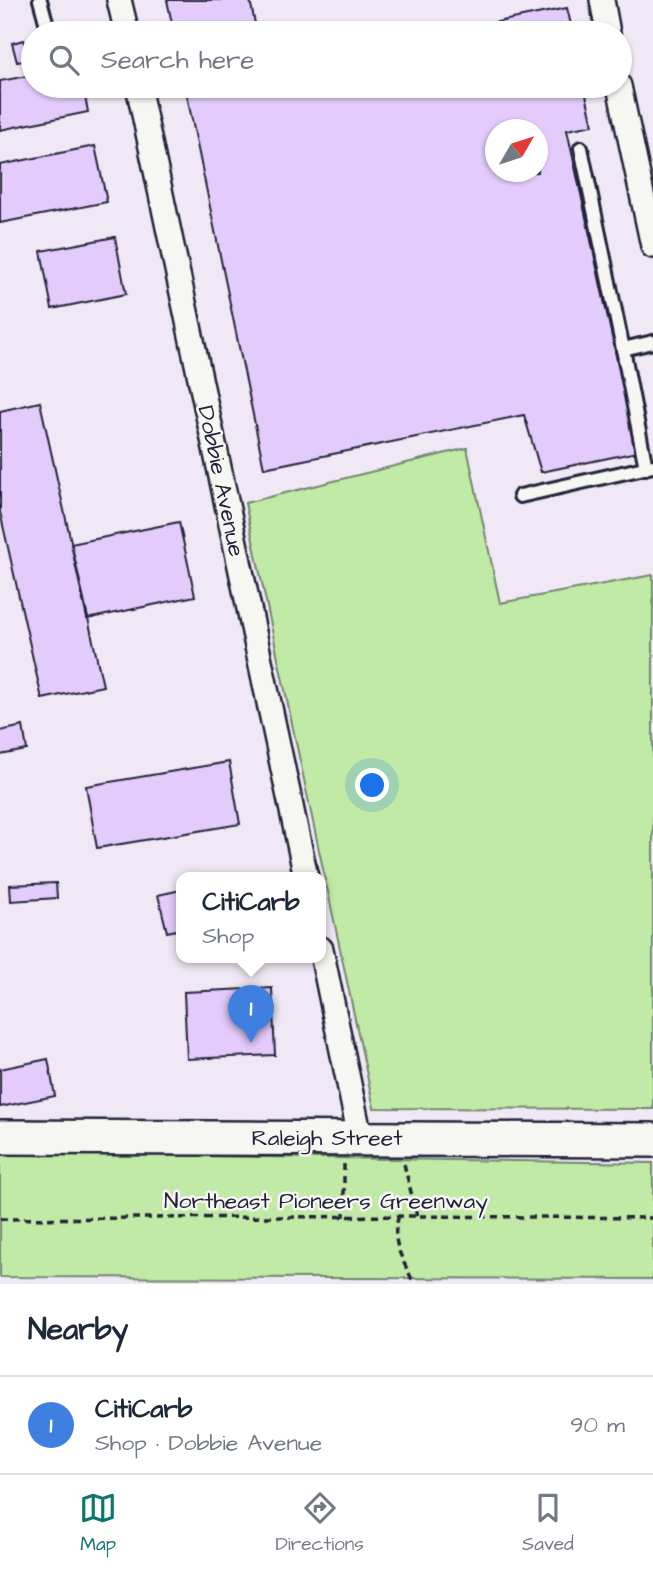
<!DOCTYPE html>
<html lang="en">
<head>
<meta charset="utf-8">
<style>
  :root { --surface:#fff; --page:#f6f6f7; --text:#1f2937; --muted:#747a83; --line:#e0e1e3; --accent:#0f766e }
  body { margin:0; font-family:"Architects Daughter",sans-serif; background:var(--page); color:var(--text) }
  .compass { position:absolute; left:485px; top:119px; width:63px; height:63px; border-radius:50%; background:var(--surface); box-shadow:0 2px 5px #0004; rotate:51deg }
  .you { position:absolute; left:373px; top:786px; width:24px; height:24px; margin:-18px; border:5px solid #fff; border-radius:50%; background:#1a73e8; box-shadow:0 0 0 10px #1a73e833 }
  .badge { display:grid; place-items:center; width:46px; height:46px; border-radius:50%; background:var(--accent); color:#fff; font-size:23px; font-weight:700 }
  .pin { position:absolute; translate:-50% -58px; filter:drop-shadow(0 2px 4px #0008) }
  .pin::after { content:''; position:absolute; top:37px; width:24px; height:21px; background:inherit; clip-path:polygon(0 0,100% 0,50% 100%) }
  .popup { position:absolute; left:176px; top:872px; width:150px; height:91px; box-sizing:border-box; display:grid; place-content:center; border-radius:14px; background:var(--surface); filter:drop-shadow(0 2px 5px #0005); font-size:23px; white-space:nowrap; color:var(--muted) }
  .popup b { font-size:26px; color:var(--text) }
  .popup::after { content:''; position:absolute; left:50%; top:100%; margin-left:-14px; border:14px solid transparent; border-top-color:var(--surface) }
  .list { margin:0; padding:0; list-style:none }
  h2 { display:flex; justify-content:space-between; align-items:center; height:91px; margin:0; padding:0 28px; font-size:30px }
  h2 small { font-size:23px; font-weight:400; color:var(--muted) }
  .list li { display:grid; grid-template-columns:46px 1fr auto; gap:21px; align-items:center; box-sizing:border-box; height:98px; padding:0 28px; border-top:2px solid var(--line) }
  .list b { display:block; font-size:26px; white-space:nowrap }
  .list p { margin:0; font-size:23px; white-space:nowrap; color:var(--muted) }
  .list em { font-size:23px; font-style:normal; color:var(--muted) }
  .icon { flex:none; width:38px; height:38px; fill:none; stroke:currentColor; stroke-width:2; stroke-linecap:round; stroke-linejoin:round }
  .map { position:relative; flex:none; width:653px; height:1284px; overflow:hidden }
  .search { position:absolute; background:var(--surface); box-shadow:0 2px 5px #0004; left:21px; right:21px; top:21px; height:77px; display:flex; align-items:center; gap:18px; box-sizing:border-box; padding:0 24px; border-radius:38px; color:var(--muted); font-size:26px }
  .sheet { height:189px; background:var(--surface) }
  nav { display:flex; justify-content:space-around; align-items:center; box-sizing:border-box; height:98px; border-top:2px solid var(--line); background:var(--surface); font-size:19px; color:var(--muted) }
  nav a { display:grid; justify-items:center; gap:4px }
  nav .on { color:var(--accent) }
  .map>svg:first-child { display:block }
  .green { fill:#c1eaa6; stroke:#728670; stroke-width:2 }
  .building { fill:#e3ccfc; stroke:#22223b; stroke-width:2; fill-rule:evenodd }
  .lines { fill:none; stroke-linecap:round; stroke-linejoin:round }
  .lane-casing { stroke:#22223b; stroke-width:18 }
  .street-casing { stroke:#22223b; stroke-width:28 }
  .secondary-casing { stroke:#22223b; stroke-width:38 }
  .path { stroke:#22223b; stroke-width:3.5; stroke-dasharray:7 5; stroke-linecap:butt }
  .lane { stroke:#f6f6f2; stroke-width:12 }
  .street { stroke:#f6f6f2; stroke-width:23 }
  .secondary { stroke:#f6f6f2; stroke-width:33 }
  .labels { text-anchor:middle; stroke-width:5; stroke-linejoin:round; paint-order:stroke }
  .street-label { font-size:23px; fill:#22223b; stroke:#f6f6f2 }
</style>
</head>
<body>
<div class="map">
<svg width="653" height="1284" viewBox="0 0 653 1284">
  <rect width="100%" height="100%" fill="#f0e9f5"/>
  <filter id="ink" filterUnits="userSpaceOnUse"><feTurbulence type="fractalNoise" baseFrequency=".0143" numOctaves="2"/><feDisplacementMap in="SourceGraphic" scale="14" xChannelSelector="R" yChannelSelector="G"/><feConvolveMatrix kernelMatrix="1 2 1 2 8 2 1 2 1" color-interpolation-filters="sRGB"/></filter>
  <g filter="url(#ink)">
    <path class="green" d="M467,448l33,155 153,-28v534l-279,-1 -129,-605z
      M0,1153l653,10v116l-653,-2z"/>
    <path class="building" d="M167,0h83l7,33h-83z
      M567,8l6,25h-130z
      M24,40l4,20 -11,2 -5,-19z
      M33,75v11h50l5,26 -88,18v-49z
      M185,86h399l9,39 -26,5 70,322 -96,20 -17,-57 -260,53zM496,130h42v42h-42z
      M95,146l12,56 -107,21v-58z
      M115,237l11,57 -74,15 -11,-58z
      M40,402l63,284 -61,13 -42,-187v-101z
      M179,522l16,74 -108,23 -16,-75z
      M23,726l4,24 -27,5v-24z
      M229,762l11,62 -143,24 -11,-62z
      M56,883l1,15 -46,3 -1,-16z
      M181,890v39l-14,3 -9,-37z
      M272,988l3,67 -88,4 -3,-67z
      M48,1059l7,37 -55,11v-38z"/>
    <g class="lines">
      <defs>
        <path id="lane" d="M40,0l9,33
          M581,148l42,201
          M646,468l-23,-119 30,-7
          M520,496l133,-30"/>
        <path id="street" d="M119,0l8,33
          M602,0l6,33
          M138,86l168,791
          M619,86l34,160
          M321,949l39,188"/>
        <path id="secondary" d="M0,1137l653,3"/>
      </defs>
      <use href="#lane" class="lane-casing"/>
      <use href="#street" class="street-casing"/>
      <use href="#secondary" class="secondary-casing"/>
      <path class="path" d="M344,1164v53
        M404,1164l13,52
        M399,1216c-10,25 5,45 15,68
        M0,1219l417,-3 236,2"/>
      <use href="#lane" class="lane"/>
      <use href="#street" class="street"/>
      <use href="#secondary" class="secondary"/>
    </g>
  </g>
  <g class="labels">
    <g class="street-label">
      <text transform="translate(222 481) rotate(78)" y="8">Dobbie Avenue</text>
      <text x="327" y="1145">Raleigh Street</text>
      <text x="326" y="1208">Northeast Pioneers Greenway</text>
    </g>
  </g>
</svg>
<svg class="compass" viewBox="-18 -18 36 36"><path d="M0-13l5 13h-10z" fill="#e53935"/><path d="M0 13l5-13h-10z" fill="#747a83"/></svg>
<div class="you"></div>
<div class="pin badge" style="left:251px;top:1043px;background:#3f7fe0">1</div>
<div class="popup"><b>CitiCarb</b>Shop</div>
<div class="search"><svg class="icon" aria-label="search" viewBox="0 0 24 24"><circle cx="10" cy="10" r="6"/><path d="M15 15l6 6"/></svg>Search here</div>
</div>
<section class="sheet">
<h2>Nearby<small></small></h2>
<ul class="list">
<li><span class="badge" style="background:#3f7fe0">1</span><div><b>CitiCarb</b><p>Shop · Dobbie Avenue</p></div><em>90 m</em></li>
</ul>
</section>
<nav>
<a class="on"><svg class="icon" aria-label="map" viewBox="0 0 24 24"><path d="M3 6l6-2 6 2 6-2v14l-6 2-6-2-6 2zM9 4v14M15 6v14"/></svg>Map</a>
<a><svg class="icon" aria-label="directions" viewBox="0 0 24 24"><path d="M12 3l9 9-9 9-9-9zM9 14v-3h6M13 9l2 2-2 2"/></svg>Directions</a>
<a><svg class="icon" aria-label="saved" viewBox="0 0 24 24"><path d="M7 4h10v16l-5-4-5 4z"/></svg>Saved</a>
</nav>
</body>
</html>
